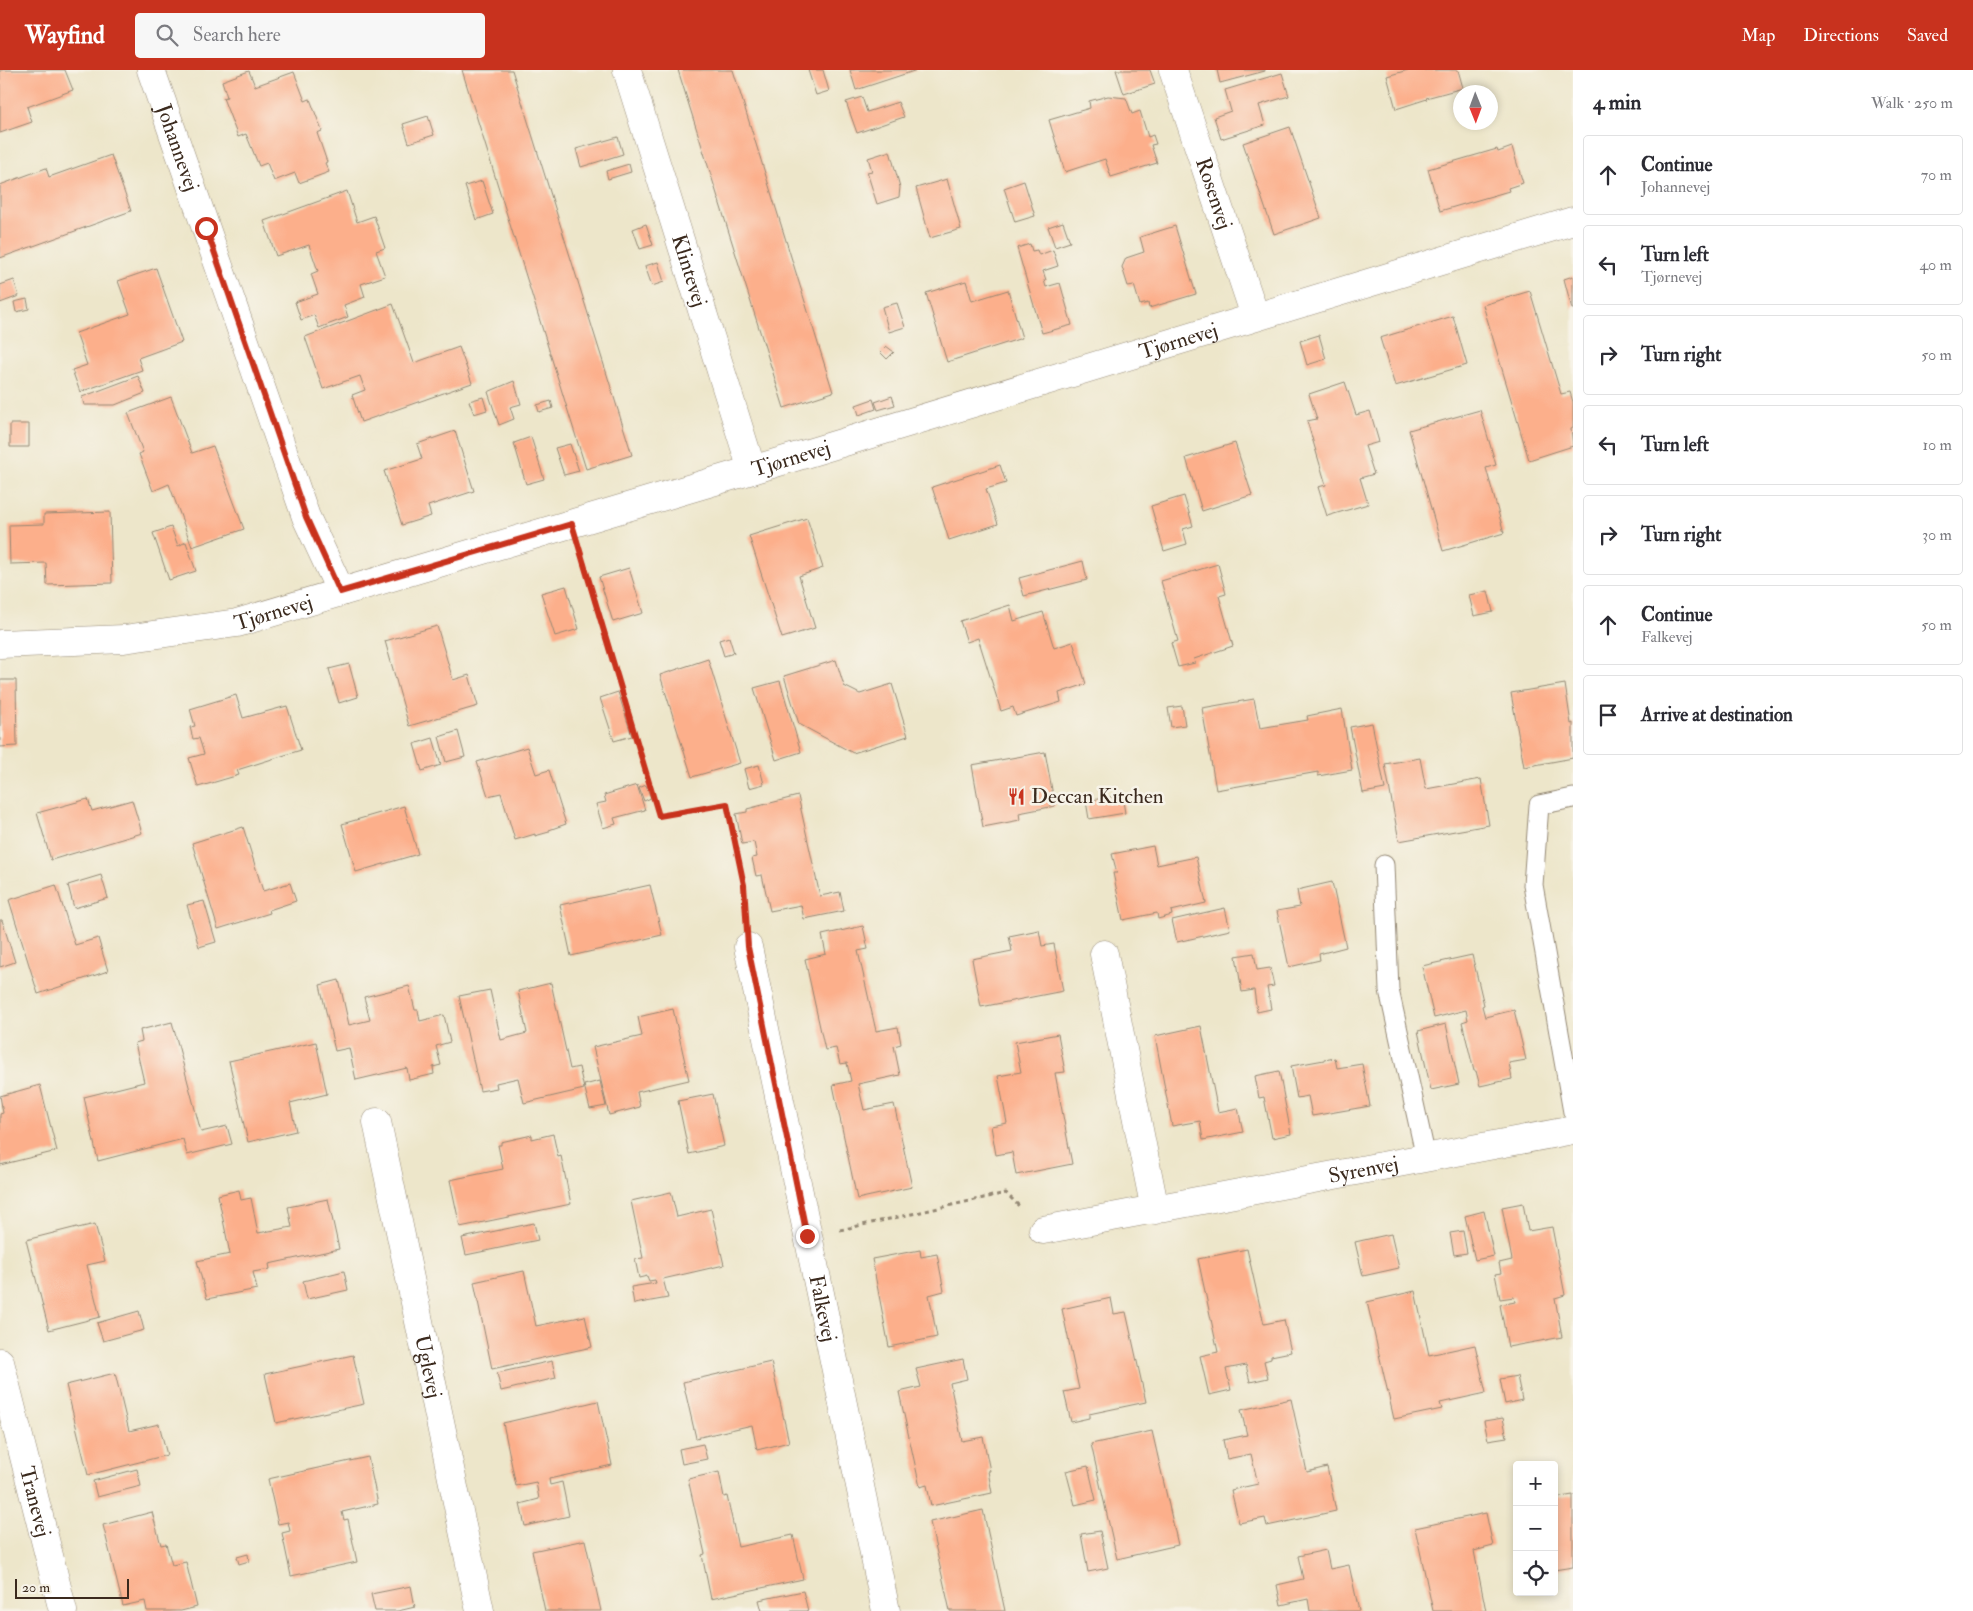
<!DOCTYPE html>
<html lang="en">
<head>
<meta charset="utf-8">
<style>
  :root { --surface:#fff; --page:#f7f7f7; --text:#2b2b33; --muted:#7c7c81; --line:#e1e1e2; --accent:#c8321e }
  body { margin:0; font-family:"IM FELL Double Pica",serif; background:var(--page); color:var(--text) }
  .controls { position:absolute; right:15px; bottom:15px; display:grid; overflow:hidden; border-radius:5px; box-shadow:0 2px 8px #0003 }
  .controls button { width:45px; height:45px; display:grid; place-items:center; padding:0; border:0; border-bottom:1px solid var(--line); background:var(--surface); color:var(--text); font:25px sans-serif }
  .compass { position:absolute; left:1453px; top:15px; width:45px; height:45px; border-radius:50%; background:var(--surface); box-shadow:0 2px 8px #0003; rotate:179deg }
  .scale { position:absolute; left:15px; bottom:12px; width:114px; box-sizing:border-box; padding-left:5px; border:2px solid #3b2a1e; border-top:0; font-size:14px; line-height:18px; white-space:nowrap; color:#3b2a1e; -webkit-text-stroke:4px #f7f3e8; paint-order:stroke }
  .stop { position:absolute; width:15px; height:15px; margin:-11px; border:4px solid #c8321e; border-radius:50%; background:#fff }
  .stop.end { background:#c8321e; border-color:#fff; box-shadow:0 1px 5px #0008 }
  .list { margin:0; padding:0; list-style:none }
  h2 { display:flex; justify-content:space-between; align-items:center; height:65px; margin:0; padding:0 20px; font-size:21px }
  h2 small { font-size:16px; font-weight:400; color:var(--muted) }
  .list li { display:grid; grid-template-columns:32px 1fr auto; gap:15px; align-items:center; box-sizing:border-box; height:80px; margin:0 10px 10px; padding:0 10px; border:1px solid var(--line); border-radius:5px }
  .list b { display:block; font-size:19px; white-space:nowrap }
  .list p { margin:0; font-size:16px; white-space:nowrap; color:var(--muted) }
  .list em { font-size:16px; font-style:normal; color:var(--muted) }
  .icon { flex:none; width:28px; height:28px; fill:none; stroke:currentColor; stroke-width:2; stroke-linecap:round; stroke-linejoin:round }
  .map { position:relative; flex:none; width:1573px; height:1541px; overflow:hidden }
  header { display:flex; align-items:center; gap:30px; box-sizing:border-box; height:70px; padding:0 25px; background:var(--accent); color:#fff }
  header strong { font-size:24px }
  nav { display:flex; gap:28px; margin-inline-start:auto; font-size:18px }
  .search { width:350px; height:45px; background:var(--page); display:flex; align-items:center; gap:12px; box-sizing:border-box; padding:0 18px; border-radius:5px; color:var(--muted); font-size:19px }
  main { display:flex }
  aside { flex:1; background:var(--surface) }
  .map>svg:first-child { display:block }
  .building { fill:#fcaf8b }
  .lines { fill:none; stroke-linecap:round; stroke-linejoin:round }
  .service-casing { stroke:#948874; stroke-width:21 }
  .minor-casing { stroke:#948874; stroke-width:29 }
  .path { stroke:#948874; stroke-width:3; stroke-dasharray:4 4; stroke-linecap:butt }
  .service { stroke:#fff; stroke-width:19 }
  .minor { stroke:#fff; stroke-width:28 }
  .route { stroke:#c8321e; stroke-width:6 }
  .labels { text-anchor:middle; stroke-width:5; stroke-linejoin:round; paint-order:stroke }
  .street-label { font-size:21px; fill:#3b2a1e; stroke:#f7f3e8 }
  .poi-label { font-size:21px; fill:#3b2a1e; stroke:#f7f3e8; text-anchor:start }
</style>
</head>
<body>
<header>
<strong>Wayfind</strong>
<div class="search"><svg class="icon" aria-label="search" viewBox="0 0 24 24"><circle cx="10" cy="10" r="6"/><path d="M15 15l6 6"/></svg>Search here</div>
<nav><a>Map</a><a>Directions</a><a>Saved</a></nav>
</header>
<main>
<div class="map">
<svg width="1573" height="1541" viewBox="0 0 1573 1541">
  <rect width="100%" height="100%" fill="#f7f3e8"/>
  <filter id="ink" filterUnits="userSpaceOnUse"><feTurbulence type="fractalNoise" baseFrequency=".02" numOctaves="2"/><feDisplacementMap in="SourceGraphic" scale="10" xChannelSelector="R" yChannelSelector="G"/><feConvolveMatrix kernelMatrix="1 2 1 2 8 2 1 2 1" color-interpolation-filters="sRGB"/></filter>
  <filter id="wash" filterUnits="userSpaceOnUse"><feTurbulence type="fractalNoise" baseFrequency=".0096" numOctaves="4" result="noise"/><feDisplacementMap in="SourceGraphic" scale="20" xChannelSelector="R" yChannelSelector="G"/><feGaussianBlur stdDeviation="1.12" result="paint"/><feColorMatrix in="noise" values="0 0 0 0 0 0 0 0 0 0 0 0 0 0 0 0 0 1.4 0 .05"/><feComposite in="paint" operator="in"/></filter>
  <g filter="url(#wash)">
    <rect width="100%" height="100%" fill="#ede6ca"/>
    <g id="blocks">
      <path class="building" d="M0,0h65l8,20 -46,17 5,15 -32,11z
        M462,0h50l120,385 -46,14z
        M678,0h55l100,322 -49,16z
        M808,0h15l6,21 -13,4z
        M850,0h67l-61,20z
        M1116,0h34l5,14 -31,10z
        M1217,0h48v1l-45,12z
        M1408,0h50l5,18 -37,10 1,1 -31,10 -9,-33z
        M249,1l6,15 39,-14 11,29 5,-2 12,32 -5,2 10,29 -2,1 4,9 -30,11 -4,-10 -21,8 -7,-18 -8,3 -13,-32 -8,3 -15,-39 4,-1 -5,-16z
        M1282,3l7,23 -30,9 6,20 -44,14 -7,-22 17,-6 -6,-21z
        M1108,26l18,2 6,16 8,-3 8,26 5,-2 3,9 -5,1 6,18 -46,14 -6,-18 -40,13 -16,-52 41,-12 -1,-7z
        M862,27l5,15 31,-10 6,15 -47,16 -11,-31z
        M428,46l6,19 -25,8 -6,-19z
        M1290,57l31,91 -47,16 -31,-91z
        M618,67l5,17 -42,13 -5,-18z
        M1512,77l11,36 -15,5 1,3 -69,20 -12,-42 69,-20 1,3z
        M890,81l10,36 -1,10 -22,7 -10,-32 5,-1 -4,-13z
        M111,85l20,56 -131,47v-73l46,-17 3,9z
        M629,94l2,8 -23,7 -2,-8z
        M947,109l14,50 -31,9 -14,-50z
        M482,111l11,33 -17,6 -11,-34z
        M1024,111l11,35 -20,6 -11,-34z
        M347,121l10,31 17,-6 11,32 -9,3 9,25 -24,8 4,13 -21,8 4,12 -29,11 -5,-13 -13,5 -6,-18 23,-8 -7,-20 7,-3 -9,-26 -33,11 -12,-35z
        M1063,152l7,20 -15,5 -7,-20z
        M646,154l7,21 -13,4 -7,-20z
        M1175,156l21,68 -47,14 -1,-5 -8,2 -6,-20 -6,1 -6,-19 4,-9 18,-6 -4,-15z
        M1030,174l2,7 5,-1 2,5 14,-5 5,16 -15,5 3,9h-2l2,7 14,-4 12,42 -30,8 -25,-85z
        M658,192l6,20 -12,4 -7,-20z
        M156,198l26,74 -44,16 4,12 -62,22 -8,-22 15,-5 -11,-32 54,-19 -12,-33z
        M1573,206v33h-1l-8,-30z
        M14,210l5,16 -19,7v-18z
        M966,211l6,20 36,-11 14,48 -75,24 -21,-69z
        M1530,221l31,103 9,-2 3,10v26l-2,1 2,17 -44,14 -46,-155z
        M27,229l2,10 -13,3 -2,-10z
        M897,233l8,24 -16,5 -7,-25z
        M393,234l21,59 45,-16 13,36 -111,39 -9,-27 13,-5 -5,-14 -37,13 -18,-52z
        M1453,246l14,49 -72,21 -15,-48z
        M1319,265l7,24 -19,6 -7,-24z
        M886,276l8,6 -7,7 -7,-7z
        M138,306l7,17 -30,12h-31l-2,-8z
        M514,311l7,23 -11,3 4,12 -15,6 -11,-33z
        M1345,312l11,33 14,-4 9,31 -14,4 9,28 -14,4 8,26 -41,12 -9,-29 8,-2 -19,-64 10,-2 -8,-25z
        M892,326l3,9 -17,5 -3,-8z
        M171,327l21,56 21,-7 31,83 -52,18 -23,-63 -16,7 -14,-37 4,-2 -15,-39z
        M483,327l4,13 -13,4 -5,-13z
        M873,329l3,10 -17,6 -3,-10z
        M551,331l2,7 -14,4 -2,-7z
        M1480,340l16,55 -10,3 18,65 -61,18 -34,-121z
        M10,354h19v23h-19z
        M455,361l19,60 -46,15 3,10 -29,9 -18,-54 38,-12 -5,-15z
        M531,367l13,42 -18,5 -12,-41z
        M1235,373l17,52 -50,16 -16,-53z
        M570,374l9,27 -15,4 -9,-27z
        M1000,395l6,18 -20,6 12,35 -49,16 -17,-53z
        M1184,426l9,30 -10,3 4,15 -23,7 -13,-45z
        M110,442l2,71 -65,2 -1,-22 -36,1 -1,-39 35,-1v-10z
        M807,448l16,50 -24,8 16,52 -33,10 -33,-102z
        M171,457l7,19 8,-4 10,29 -27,9 -16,-47z
        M1083,491l4,19 -63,16 -5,-18z
        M1218,494l8,30 -7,2 14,50 -39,13 1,4 -17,4 -7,-24 7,-2 -17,-60z
        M629,498l14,45 -30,9 -14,-45z
        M566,516l13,43 -24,7 -14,-43z
        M1488,521l5,21 -19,4 -5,-21z
        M1010,535l4,16 29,-9 11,36 19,-6 13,42 -27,9 2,9 -45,14 -3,-9 -12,4 -23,-73 -11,4 -7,-21z
        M437,556l16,54 16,-5 9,31 -69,20 -24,-85z
        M729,567l5,16 -10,3 -5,-16z
        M708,589l32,104 -48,14 -32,-102z
        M836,590l8,26 16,8 32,-10 16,52 -55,17 -54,-29 -15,-48z
        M349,594l9,33 -19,6 -10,-34z
        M0,610h16l1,66 -17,1z
        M780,611l21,71 -25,8 -22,-72z
        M1565,614l6,40 2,-1v35l-49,9 -13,-74z
        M618,622l14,44 -18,5 -14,-43z
        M236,625l7,23 44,-12 14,44 -64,20 2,5 -41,12 -9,-29 15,-4 -5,-16 -6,1 -3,-12 5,-1 -5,-17z
        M1254,629l6,29 48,-8 -1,-4 35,-7 10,61 -34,6v-4l-102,18 -14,-82z
        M1182,636l3,19 -14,2 -3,-19z
        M1372,653l13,66 -22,4 -13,-66z
        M458,661l7,26 -19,5 -7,-25z
        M433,668l8,27 -19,6 -8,-27z
        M527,677l9,27 13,-4 17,54 -17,6v2l-14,4v-2l-20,6 -14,-47 -13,3 -11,-34z
        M1045,682l10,54 -36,7 1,7 -37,7 -11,-62z
        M1420,688l6,31 55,-10 8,46 -90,16 -14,-77z
        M759,695l5,19 -15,4 -5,-19z
        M637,715l8,25 -31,8 2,6 -13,4 -7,-24 10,-2 -2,-7z
        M646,715l5,13 -7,3 -5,-13z
        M1122,725l3,18 -36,6 -3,-18z
        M798,726l22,100 20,-4 4,19 -40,8 -3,-14 -31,6 -8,-36 -6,1 -4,-18 5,-1 -3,-15 -12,2 -6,-30 11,-2v-3z
        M88,729l4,12 40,-11 10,33 -91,27 -14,-47z
        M404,736l14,48 -62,18 -14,-48z
        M243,757l20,64 27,-8 6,18 -27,9 1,3 -52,16 -26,-86z
        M1153,776l4,19 39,-8 10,46 -35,8 1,4 -14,4 -1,-6 -34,7 -10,-47h4l-5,-19z
        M101,805l7,23 -34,10 -6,-23z
        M1332,812l14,65 -27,7 1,6 -31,7 -12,-56 23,-4 -3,-17z
        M56,815l19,60 23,-7 10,33 -70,23 -29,-94z
        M650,815l12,50 -91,21 -11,-51z
        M204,831l12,41 -17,5 -12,-42z
        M1225,838l5,22 -53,12 -5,-22z
        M0,850h2l13,42 -15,5z
        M863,856l5,23 -10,2 18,80 22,-4 3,17 -7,2 6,29 -42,9 6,26 30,-6 18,83 -55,12 -24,-114 18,-4 -4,-18 -7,1 -4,-16 -11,2 -20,-91 21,-5 -4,-19z
        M1039,860l3,16 12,-2 9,47 -82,16 -9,-48 40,-8 -3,-15z
        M1254,883l3,17 13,-2 4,18 -7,1 4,22 -14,3 -3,-22 -12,2 -6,-36z
        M1472,885l12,50 -2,1 3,11 29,-7 12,50 -17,3 3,16 -32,7 -4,-15h-2l-12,-49 6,-2 -2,-10 -32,8 -12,-52z
        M339,910l10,45 21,-5 -6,-23 45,-11 6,24h3l2,11 24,-6 6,27 -14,4 5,19 -8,2 1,7 -25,6 -2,-12 -51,12 -7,-32 -14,3 -15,-66z
        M551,913l19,86 9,-2 5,22 -60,14 -6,-25 -22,5 1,5 -17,3 -21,-95 31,-6 11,50 26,-7 -9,-42z
        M673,939l16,71 -52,12 3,15 -31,8 -16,-68 49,-11 -4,-19z
        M172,952l29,110 26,-6 5,18 -45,11 -4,-16 -85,22 -14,-64 60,-15 -9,-39 7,-2 -2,-11z
        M1446,954l13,60 -28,6 -13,-59z
        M1201,956l17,86 20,-4 5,24 -40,8 -3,-19 -28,5 -17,-90z
        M1058,964l7,38 -10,1 17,91 -56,11 -4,-23 -16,3 -5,-29 16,-3 -9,-47 23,-4 -6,-30z
        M316,972l11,52 -37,9 6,28 -48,11 -19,-81z
        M1335,988l2,10 25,-4 8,42 -58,10 -4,-20 -11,2 -6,-32z
        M1279,1001l12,63 -19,4 -8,-41 -5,1 -4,-22z
        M600,1011l6,25 -16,3 -6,-24z
        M40,1015l17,66 -57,14v-51l3,-1 -3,-17z
        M713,1024l11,52 -35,8 -11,-53z
        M553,1064l5,23 3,-1 10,48 -111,23 -10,-47 53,-11 -5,-24h3v-3l31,-7v4z
        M239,1120l2,10 10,-2 7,35 34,-6 -4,-20 40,-8 11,50 -70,15 1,5 -17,3 4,17 -50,10 -10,-38 33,-7 -12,-59z
        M671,1122l6,25 34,-8 13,56 -61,14 5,19 -34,6 -3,-17 25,-4 -1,-3 -6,1 -2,-5 -8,2 -4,-19 8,-1 -12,-57z
        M1523,1133l5,28 24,-4 13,68 -10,3 7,39 -54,10 -8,-42 15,-3 -1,-5 -14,2 -5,-25 6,-1 -2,-10 13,-3 -10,-53z
        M1484,1141l10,45 -19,4 -10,-44z
        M534,1153l4,17 -72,15 -4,-17z
        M95,1154l10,37 -18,4 13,52 -51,13 -23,-90 51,-13 1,1z
        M1463,1161l4,22 -13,2 -4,-22z
        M1391,1164l8,34 -36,8 -8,-34z
        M1247,1179l17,75 20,-4 7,32 -20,4v3l-7,2 4,17 -18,4 -4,-17 -20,4 5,21 -22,5 -9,-39 18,-4 -20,-93z
        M920,1180l1,7 16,-3 7,37 -15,4 8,42 -48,10 -17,-88z
        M344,1201l4,19 -41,9 -4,-18z
        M524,1201l12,55 49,-10 7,31 -100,22 -18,-87z
        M1415,1221l14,64 46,-10 11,48 -46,10 2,6 -48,10 -27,-117z
        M1111,1228l3,16 12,-2 20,90 -57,12v4l-18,4 -7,-30 15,-3 -17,-80z
        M139,1241l5,19 -41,11 -6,-18z
        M353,1285l11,49 -88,19 -11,-49z
        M963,1289l4,20 -17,4 12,58 21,-4 7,34h-2l4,22 -61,13 -4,-21 -7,2 -21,-95 22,-5 -5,-18z
        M552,1291l4,17 -55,13 -4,-18z
        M771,1292l18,80 -32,8 -5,-25 -56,13 -13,-56z
        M115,1303l14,58 30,-7 8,31 -79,20 -22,-90z
        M1517,1306l5,24 -17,4 -5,-25z
        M1291,1329l16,73 20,-5 9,44 -69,15 -2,-8 -26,5 -8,-33 27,-6 -7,-30 -24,5 -4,-19 24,-5 -6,-25z
        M598,1331l14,64 -63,14 1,6 12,-3 7,34 -44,10 -5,-22 19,-5 -3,-17 -20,4 -13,-63z
        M1503,1348l4,19 -19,3 -4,-19z
        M1152,1361l26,114 -61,14 -26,-115z
        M703,1374l4,15 -25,5 -3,-15z
        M368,1387l10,47 -36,8 2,8 4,-1 9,43 -66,14 -9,-43 8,-2 -2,-9 -10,2 -10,-45z
        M1088,1396l8,34 -21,5 -9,-34z
        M137,1399l4,17 -44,11 -4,-16z
        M719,1402l5,25 3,-1 11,51 55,-12 10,44 -92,20 -9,-44 3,-1 -17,-75z
        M1573,1425v72l-19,3v-72z
        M983,1440l22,101h-55l-20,-89z
        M152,1442l9,33 5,-1 6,21 14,-3 11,45 -16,4h-34l-2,-10 -22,5 -20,-81z
        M1486,1443l7,33 -19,5 12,60h-53l-18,-83z
        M1100,1461l8,37 -20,4 -7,-38z
        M585,1470l16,71h-56l-13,-60z
        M1326,1480l4,19 19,-4 10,46h-49l-2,-12 -27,6 -4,-20 26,-6 -5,-23z
        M248,1484l1,7 -10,3 -2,-7z
        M411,1516l4,21 -17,4h-23l-4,-17z
        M803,1521l5,20h-46l-3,-11z"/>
    </g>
  </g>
  <g filter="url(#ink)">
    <use href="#blocks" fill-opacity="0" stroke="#948874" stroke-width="1"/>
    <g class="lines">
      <defs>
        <path id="service" d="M1573,728l-34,7 -6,80 40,227
          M1384,795l5,125 37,168"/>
        <g id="minor">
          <path id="s1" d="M151,0l155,447 35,75"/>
          <path id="s2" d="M627,0l125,400"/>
          <path id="s3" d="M1173,0l82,246"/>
          <path id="s4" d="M0,574l124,-5 113,-16 515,-153 821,-249"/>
          <path id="s5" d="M748,877l138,664"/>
          <path d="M1104,884l51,256"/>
          <path id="s6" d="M377,1052l103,489"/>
          <path id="s7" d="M1043,1160l530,-100"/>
          <path id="s8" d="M0,1292l63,249"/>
        </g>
      </defs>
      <use href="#service" class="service-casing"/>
      <use href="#minor" class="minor-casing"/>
      <path class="path" d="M581,484l78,262 68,-12 17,81 2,29
        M840,1160l166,-37 14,14"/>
      <use href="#service" class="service"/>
      <use href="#minor" class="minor"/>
    </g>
  </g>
  <g class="lines" filter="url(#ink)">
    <path class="route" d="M206,158l100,289 34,75 232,-68 87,292 68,-12 17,81 4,62 59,289"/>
  </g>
  <defs>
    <symbol id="restaurant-bare" viewBox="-9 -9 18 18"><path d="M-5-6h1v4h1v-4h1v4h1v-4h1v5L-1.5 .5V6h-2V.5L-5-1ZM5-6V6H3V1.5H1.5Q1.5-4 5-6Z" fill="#c8321e" stroke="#f7f3e8" stroke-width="2.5" paint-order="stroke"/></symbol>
  </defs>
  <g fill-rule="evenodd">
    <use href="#restaurant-bare" x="1004" y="714" width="25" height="25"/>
  </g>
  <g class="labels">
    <g class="street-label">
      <text dy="7" stroke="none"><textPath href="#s1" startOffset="82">Johannevej</textPath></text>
      <text dy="7" stroke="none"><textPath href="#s3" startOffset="130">Rosenvej</textPath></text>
      <text dy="7" stroke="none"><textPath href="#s2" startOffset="210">Klintevej</textPath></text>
      <text dy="7" stroke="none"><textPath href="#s4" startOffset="1221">Tjørnevej</textPath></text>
      <text dy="7" stroke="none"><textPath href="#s4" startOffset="816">Tjørnevej</textPath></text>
      <text dy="7" stroke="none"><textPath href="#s4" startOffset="276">Tjørnevej</textPath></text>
      <text dy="7" stroke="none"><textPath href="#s7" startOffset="326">Syrenvej</textPath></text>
      <text dy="7" stroke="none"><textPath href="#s5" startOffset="369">Falkevej</textPath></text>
      <text dy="7" stroke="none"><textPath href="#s6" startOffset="250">Uglevej</textPath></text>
      <text dy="7" stroke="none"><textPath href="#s8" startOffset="144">Tranevej</textPath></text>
    </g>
    <g class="poi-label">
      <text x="1031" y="733">Deccan Kitchen</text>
    </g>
  </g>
</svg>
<div class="controls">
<button>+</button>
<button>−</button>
<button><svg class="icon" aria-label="locate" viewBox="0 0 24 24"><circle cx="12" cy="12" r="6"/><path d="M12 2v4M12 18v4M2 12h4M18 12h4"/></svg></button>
</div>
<svg class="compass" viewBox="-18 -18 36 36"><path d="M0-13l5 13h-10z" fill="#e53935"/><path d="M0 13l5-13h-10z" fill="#7c7c81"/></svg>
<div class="scale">20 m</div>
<div class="stop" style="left:206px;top:158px"></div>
<div class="stop end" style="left:807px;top:1166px"></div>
</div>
<aside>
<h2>4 min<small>Walk · 250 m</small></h2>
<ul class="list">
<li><svg class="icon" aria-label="ahead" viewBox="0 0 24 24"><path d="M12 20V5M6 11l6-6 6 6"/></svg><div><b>Continue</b><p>Johannevej</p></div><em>70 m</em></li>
<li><svg class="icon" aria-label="left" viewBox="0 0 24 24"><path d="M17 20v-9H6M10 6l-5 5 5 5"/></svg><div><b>Turn left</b><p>Tjørnevej</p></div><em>40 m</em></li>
<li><svg class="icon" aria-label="right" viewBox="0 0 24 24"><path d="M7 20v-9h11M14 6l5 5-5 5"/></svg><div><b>Turn right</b></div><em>50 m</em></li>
<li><svg class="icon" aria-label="left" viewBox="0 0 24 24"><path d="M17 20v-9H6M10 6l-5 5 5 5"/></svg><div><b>Turn left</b></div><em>10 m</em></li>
<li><svg class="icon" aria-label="right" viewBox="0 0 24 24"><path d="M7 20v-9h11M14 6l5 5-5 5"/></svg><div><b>Turn right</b></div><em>30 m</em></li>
<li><svg class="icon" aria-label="ahead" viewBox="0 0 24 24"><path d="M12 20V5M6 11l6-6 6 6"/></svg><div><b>Continue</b><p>Falkevej</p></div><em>50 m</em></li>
<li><svg class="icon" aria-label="arrive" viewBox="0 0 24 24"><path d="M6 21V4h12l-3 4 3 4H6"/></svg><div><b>Arrive at destination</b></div></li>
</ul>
</aside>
</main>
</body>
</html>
